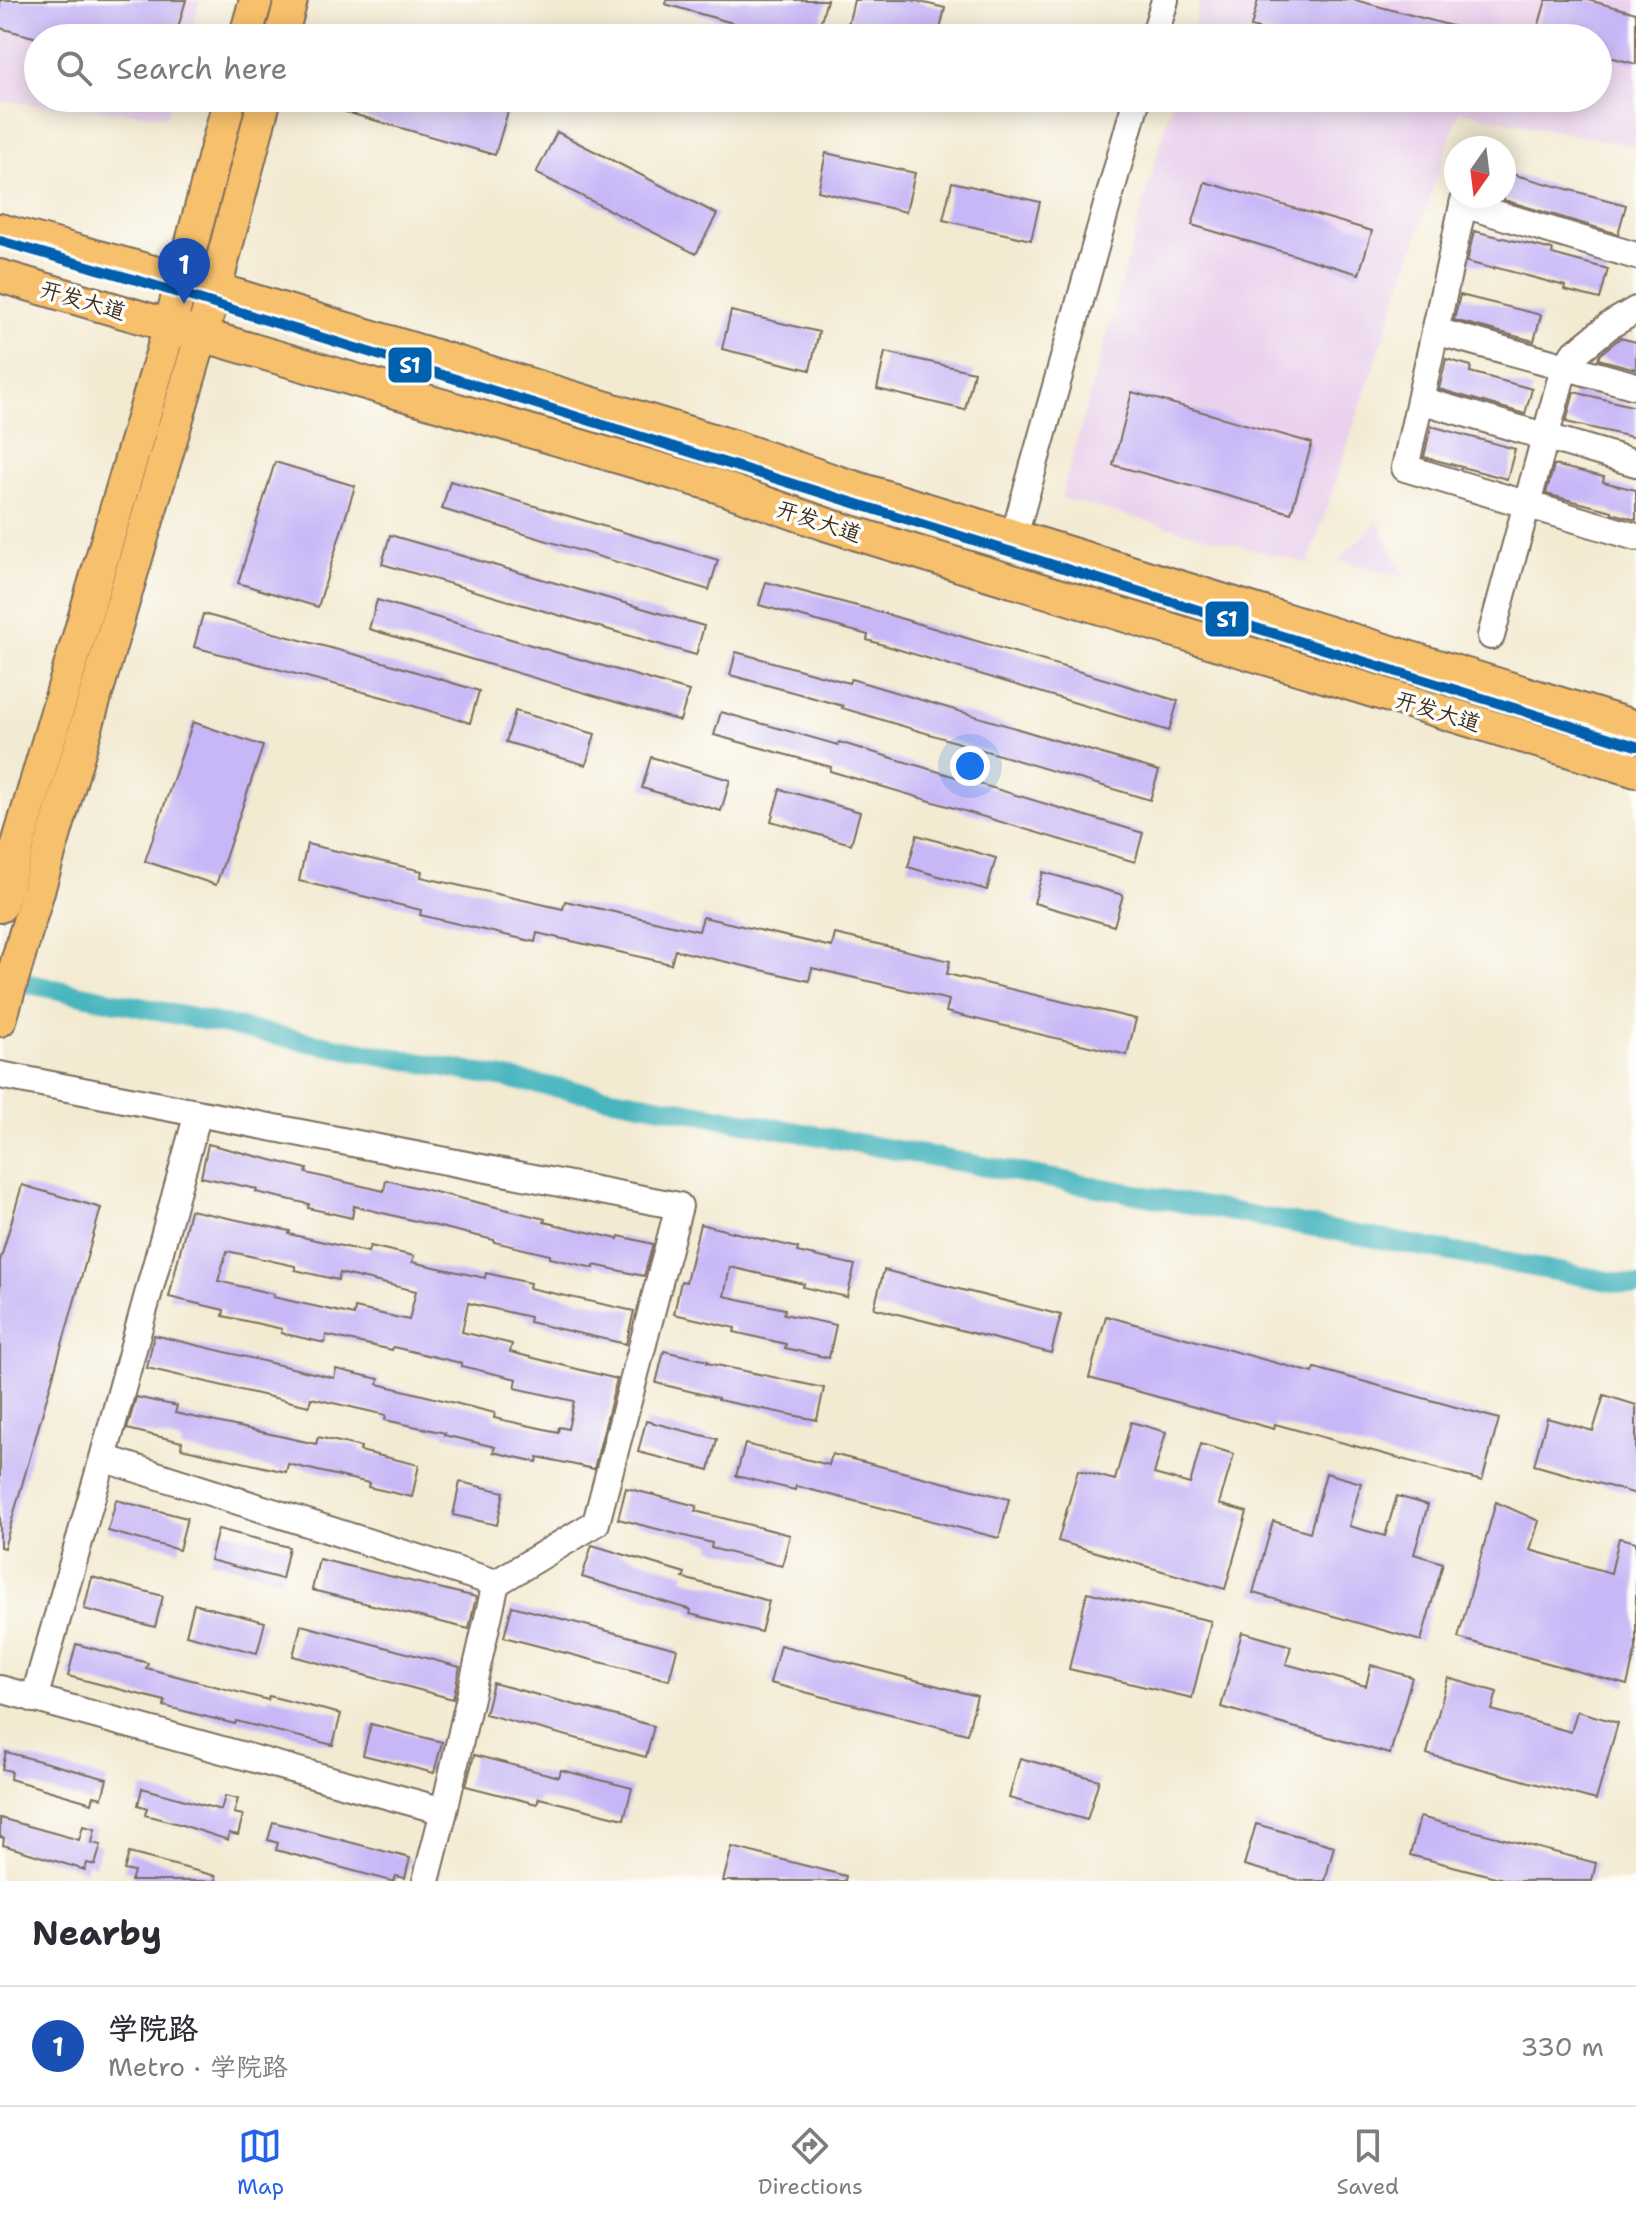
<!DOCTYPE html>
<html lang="en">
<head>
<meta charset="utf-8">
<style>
  :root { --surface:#fff; --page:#f7f7f7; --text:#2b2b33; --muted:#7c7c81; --line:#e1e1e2; --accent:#2563eb }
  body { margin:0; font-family:"Shantell Sans","LXGW WenKai TC",sans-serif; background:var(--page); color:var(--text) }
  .compass { position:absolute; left:1444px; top:136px; width:72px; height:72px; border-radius:50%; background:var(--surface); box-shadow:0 4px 20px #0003; rotate:194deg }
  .you { position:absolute; left:970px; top:766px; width:28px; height:28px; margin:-20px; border:6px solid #fff; border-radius:50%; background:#1a73e8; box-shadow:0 0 0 12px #1a73e833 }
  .badge { display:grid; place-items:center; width:52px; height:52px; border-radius:50%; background:var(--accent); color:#fff; font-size:26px; font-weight:700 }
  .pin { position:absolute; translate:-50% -66px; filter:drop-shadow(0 2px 4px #0008) }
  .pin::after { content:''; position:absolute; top:42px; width:28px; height:24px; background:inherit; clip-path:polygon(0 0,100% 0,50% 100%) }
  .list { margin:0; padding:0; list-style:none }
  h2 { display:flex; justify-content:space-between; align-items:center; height:104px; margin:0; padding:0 32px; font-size:34px }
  h2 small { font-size:26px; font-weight:400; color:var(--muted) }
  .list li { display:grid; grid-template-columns:52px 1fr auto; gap:24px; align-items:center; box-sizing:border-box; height:120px; padding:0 32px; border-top:2px solid var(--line) }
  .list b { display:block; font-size:30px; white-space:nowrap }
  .list p { margin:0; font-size:26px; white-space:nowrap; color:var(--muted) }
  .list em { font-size:26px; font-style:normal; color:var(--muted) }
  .icon { flex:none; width:44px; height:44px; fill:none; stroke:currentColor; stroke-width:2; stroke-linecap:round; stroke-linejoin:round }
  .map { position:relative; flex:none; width:1636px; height:1881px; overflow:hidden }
  .search { position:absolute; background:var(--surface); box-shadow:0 4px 20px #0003; left:24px; right:24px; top:24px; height:88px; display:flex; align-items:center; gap:20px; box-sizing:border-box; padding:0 28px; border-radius:44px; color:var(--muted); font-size:30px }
  .sheet { height:224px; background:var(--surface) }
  nav { display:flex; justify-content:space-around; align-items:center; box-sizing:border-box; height:112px; border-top:2px solid var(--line); background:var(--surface); font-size:22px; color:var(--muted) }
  nav a { display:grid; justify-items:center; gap:4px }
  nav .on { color:var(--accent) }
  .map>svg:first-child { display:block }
  .built { fill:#ead1ed }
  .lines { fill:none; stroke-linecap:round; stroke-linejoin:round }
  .canal { stroke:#46b5be; stroke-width:20 }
  .building { fill:#c7b7f7; fill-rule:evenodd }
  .minor-casing { stroke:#7b6d5d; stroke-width:30 }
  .major-casing { stroke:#7b6d5d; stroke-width:36 }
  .minor { stroke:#fff; stroke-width:26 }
  .major { stroke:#f7c06c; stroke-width:32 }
  .metro-1-casing { stroke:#fdfcf7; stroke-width:16 }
  .metro-1 { stroke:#0061ae; stroke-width:10 }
  .labels { text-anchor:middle; stroke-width:7; stroke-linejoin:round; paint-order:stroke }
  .street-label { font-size:22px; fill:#3b2a1e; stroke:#fdfcf7 }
  .line-badge { stroke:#fdfcf7; stroke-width:3 }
  .badge-label { font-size:22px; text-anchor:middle; font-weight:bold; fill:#fff }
</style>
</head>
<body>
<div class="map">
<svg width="1636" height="1881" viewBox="0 0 1636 1881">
  <rect width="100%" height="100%" fill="#fdfcf7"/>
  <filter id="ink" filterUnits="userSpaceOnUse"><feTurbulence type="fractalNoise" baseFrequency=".0125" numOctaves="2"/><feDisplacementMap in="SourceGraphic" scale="16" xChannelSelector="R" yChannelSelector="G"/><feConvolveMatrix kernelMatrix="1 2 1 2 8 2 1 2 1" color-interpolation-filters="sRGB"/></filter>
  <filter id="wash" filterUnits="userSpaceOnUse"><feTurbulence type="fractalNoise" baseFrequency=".006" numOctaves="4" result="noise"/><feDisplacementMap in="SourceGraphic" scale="32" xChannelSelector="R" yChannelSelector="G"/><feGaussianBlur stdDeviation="1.8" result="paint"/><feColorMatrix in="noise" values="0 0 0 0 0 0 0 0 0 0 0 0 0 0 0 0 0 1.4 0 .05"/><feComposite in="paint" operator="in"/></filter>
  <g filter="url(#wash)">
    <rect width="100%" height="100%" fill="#f3ead2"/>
    <path class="built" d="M0,0h200l-11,38h-151v60h134l-5,18 -167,-15z
      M1201,0h435v147l-177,-36 -151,453 -247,-66 112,-400h425v-60h-408z
      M1378,522l27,56 -67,-18z"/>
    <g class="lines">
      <path class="canal" d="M1,978l307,64 1328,244"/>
    </g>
    <g id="blocks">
      <path class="building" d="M0,0h186l-11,38h-138l-37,-10z
        M666,0h161l-11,38h-30l-121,-34z
        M854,0h58l33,8 -7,30h-36l-54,-13z
        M1258,0h97l123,33 -1,5h-185l-41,-11z
        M1546,0h42l48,13v51l-38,-10v-16h-63z
        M312,98h149l47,13 -13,44 -184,-53z
        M557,132l160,82 -21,40 -160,-81z
        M826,153l89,20 -9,39 -88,-21z
        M1504,172l122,33 -8,29 -114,-34z
        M952,182l88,20 -9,38 -88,-20z
        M1205,182l167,49 -13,43 -167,-49z
        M1474,231l79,19 -1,4 56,15 -8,30 -36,-9 1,-4 -71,-19v2l-27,-7z
        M1460,295l81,20 -7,26 -80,-21z
        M731,311l88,21 -9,38 -88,-21z
        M1620,338l16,4v27l-38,-10 2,-5z
        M885,352l89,20 -9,38 -88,-21z
        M1446,359l25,7 -1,6 62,17 -7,25 -86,-25z
        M1132,392l180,51 -21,70 -178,-48z
        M1574,392l62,15v31l-70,-16z
        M1431,426l84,23 -8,30 -83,-22z
        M275,462l80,24 -37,121 -80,-24z
        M1554,465l50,12 -1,5 33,8v30l-24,-7v-2l-66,-17z
        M450,481l268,79 -9,30 -267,-81z
        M390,535l314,91 -8,29 -314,-91z
        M766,582l110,29 302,90 -9,30 -302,-91 1,-5 -109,-30z
        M377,600l312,91 -9,30 -311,-92z
        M203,614l184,49 92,28 -9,32 -80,-24 -196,-52z
        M736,652l113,31 2,-4 308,92 -9,29 -308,-92 1,-2 -113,-31z
        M515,711l80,23 -9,31 -80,-23z
        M721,712l117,33 1,-3 304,91 -8,29 -305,-91 1,-4 -117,-32z
        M193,722l70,24 -47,139 -71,-24z
        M651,757l79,23 -9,31 -79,-23z
        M780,789l80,23 -9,32 -80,-23z
        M917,835l79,23 -9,32 -79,-23z
        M307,844l115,27 -1,6 142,32 2,-8 134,30 4,-14 129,30 3,-13 115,27 -3,13 189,45 -9,36 -181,-43 3,-12 -137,-32 -3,13 -134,-31 -4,14 -134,-31 -2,9 -115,-27 1,-5 -122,-29z
        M1043,872l80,23 -9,31 -80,-23z
        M208,1144l99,25 -1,4 78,18 2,-11 159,39 -1,3 74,17 1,-3 34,8 -9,32 -50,-11v3l-44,-10v-3l-56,-13v-2l-140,-34 -2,12 -44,-10 1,-4 -53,-12 1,-3 -56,-12z
        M22,1185l79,23 -97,340 -4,-1v-286z
        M190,1210l100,21 -1,3 79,18 2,-6 44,10 -2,6 73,16 1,-5 44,10 -1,5 105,23 -8,33 -97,-22 1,-5 -62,-14 -6,29 50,12 -2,8 107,27 -23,90 -56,-12 -1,5 -44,-10 2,-5 -51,-12 1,-2 -60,-13 1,-5 -75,-17 -2,8 -162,-38 7,-33 180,43 2,-9 43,10 -1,5 117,29 -1,5 64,14 1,-5 9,2 6,-28 -59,-13 2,-9 -56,-13v-3l-68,-16 -1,3 -66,-15 -1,8 -44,-10 1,-4 -59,-13 1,-6 -55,-13zM227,1251l68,15v4l43,10 2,-7 76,18 -7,29 -54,-12 -1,7 -81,-18 1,-3 -56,-13z
        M700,1224l98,24 -1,4 58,13 -8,32 -44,-10 1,-3 -74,-17 -6,29 61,13 -1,5 52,11 -7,33 -44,-10 1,-4 -52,-12 1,-4 -61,-14 7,-33 5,1z
        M884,1270l177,45 -10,38 -177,-45z
        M1106,1316l207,57 2,-5 184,51 -17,62 -207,-57 -1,5 -185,-51z
        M664,1351l44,10 -1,2 117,25 -7,32 -99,-20v-2l-62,-15z
        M1604,1395l32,10v89l-102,-29 13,-47 46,13z
        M136,1397l41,9 -2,7 141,31 2,-7 43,10 -1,4 59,14 -7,32 -44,-10 1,-4 -81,-19 -2,8 -105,-24 1,-6 -55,-13z
        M646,1421l71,18 -8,31 -71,-18z
        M1131,1422l35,10 -12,42 36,10 11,-40 33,10 -15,50 28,8 -22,77 -167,-48 20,-71 37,10z
        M745,1444l84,21 3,-11 177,45 -10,39 -203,-52 -1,4 -59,-14z
        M1326,1473l35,10 -12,43 36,10 12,-40 31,9 -14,49 29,9 -22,78 -168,-48 20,-72 37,11z
        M460,1482l44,10 -7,33 -44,-10z
        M626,1488l71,18 -2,5 95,24 -8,31 -71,-18 1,-5 -94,-24z
        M116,1500l71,18 -8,32 -71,-19z
        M1496,1502l43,19 -9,29 81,23 8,-35 17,4v107l-9,36 -169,-47z
        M218,1529l71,18 -7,32 -72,-19z
        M592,1545l93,28 -2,5 86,23 -8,31 -71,-18 1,-4 -109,-33z
        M319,1559l157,38 -7,32 -157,-39z
        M92,1577l71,19 -8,31 -71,-18z
        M1087,1592l124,29 -19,77 -123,-29z
        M194,1604l71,18 -8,31 -71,-18z
        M512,1606l165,43 -8,31 -165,-43z
        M301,1625l159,42 -7,32 -160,-43z
        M1242,1632l49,14 -5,18 80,22 5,-21 41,12 -22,77 -169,-47z
        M76,1644l72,19 -2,5 122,32 1,-4 72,18 -8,31 -97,-24 -1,3 -71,-18 1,-5 -97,-25z
        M780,1645l197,51 -10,38 -197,-51z
        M1448,1678l49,14 -5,18 79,22 6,-21 41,12 -22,77 -169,-46z
        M493,1683l161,43 -8,31 -161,-43z
        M371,1724l71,18 -8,31 -71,-18z
        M6,1752l101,27 -5,19 -8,-2 -2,7 -82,-24 1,-8 -9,-2z
        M474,1755l85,22 2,-7 71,18 -8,31 -85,-21 -2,6 -71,-18z
        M1020,1758l79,22 -12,40 -78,-22z
        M142,1788l79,22 4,-14 13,3 -4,14 9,2 -5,20 -9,-2 -1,7 -49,-16 -34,-9 2,-7 -9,-3z
        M1420,1817l176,46 -4,18h-81l-101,-26z
        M0,1818l79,22 4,-14 12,3 -3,14 9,2 -6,20 -8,-2 -2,7 -82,-25 1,-7 -4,-1z
        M273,1822l137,36 -5,20 -9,-2 -2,5h-3l-115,-31 2,-7 -10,-3z
        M1256,1824l78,22 -9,35h-23l-58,-16z
        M732,1847l114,29 -1,5h-122z
        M129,1853l87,23v5h-85l3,-9 -10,-2z"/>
    </g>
  </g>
  <g filter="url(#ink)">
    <use href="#blocks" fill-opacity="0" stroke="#7b6d5d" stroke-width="2"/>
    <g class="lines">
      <defs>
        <path id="minor" d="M1154,38l11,-38
          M1465,196l-60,272 231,69
          M1463,204l173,52
          M1435,331l201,55
          M1420,400l216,63
          M1014,536l123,-438
          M1491,636l70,-257 12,-24 37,-30 26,-15
          M0,1075l679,131 -83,317 -100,60 -52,228
          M103,1458l393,125
          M0,1689l444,122 -18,70
          M34,1699l69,-241 95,-345"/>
        <path id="major" d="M245,38l11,-38
          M281,38l10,-38
          M0,230l215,59 517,157 105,36 799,245
          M0,276l714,209 114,40 808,246
          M0,906l170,-580 60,-228
          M0,1020l215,-731 50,-191"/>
      </defs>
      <use href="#minor" class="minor-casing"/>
      <use href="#major" class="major-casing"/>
      <use href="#minor" class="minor"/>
      <use href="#major" class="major"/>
      <defs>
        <path id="metro-1" d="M0,241l140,40 1496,465"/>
      </defs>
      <use href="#metro-1" class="metro-1-casing"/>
      <use href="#metro-1" class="metro-1"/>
    </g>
  </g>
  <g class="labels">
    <g class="street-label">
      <text transform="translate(83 300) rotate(16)" y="8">开发大道</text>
      <text transform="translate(819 521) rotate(18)" y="8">开发大道</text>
      <text transform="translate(1438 711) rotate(17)" y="8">开发大道</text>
    </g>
  </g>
  <g class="line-badge">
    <rect x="387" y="346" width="46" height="38" rx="8" fill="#0061ae"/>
    <rect x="1204" y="600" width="46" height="38" rx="8" fill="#0061ae"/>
  </g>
  <g class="badge-label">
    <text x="410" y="373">S1</text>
    <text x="1227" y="627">S1</text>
  </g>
</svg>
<svg class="compass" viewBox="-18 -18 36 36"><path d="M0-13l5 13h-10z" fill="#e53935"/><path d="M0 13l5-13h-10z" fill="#7c7c81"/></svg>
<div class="you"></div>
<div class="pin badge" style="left:184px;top:304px;background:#1a4fb4">1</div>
<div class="search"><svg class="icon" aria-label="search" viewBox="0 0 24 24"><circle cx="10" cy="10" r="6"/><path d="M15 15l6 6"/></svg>Search here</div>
</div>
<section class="sheet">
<h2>Nearby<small></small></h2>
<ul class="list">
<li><span class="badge" style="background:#1a4fb4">1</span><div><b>学院路</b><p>Metro · 学院路</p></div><em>330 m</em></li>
</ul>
</section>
<nav>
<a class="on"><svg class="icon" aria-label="map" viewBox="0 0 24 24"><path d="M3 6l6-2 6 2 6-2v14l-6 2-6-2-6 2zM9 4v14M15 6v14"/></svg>Map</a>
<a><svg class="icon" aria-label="directions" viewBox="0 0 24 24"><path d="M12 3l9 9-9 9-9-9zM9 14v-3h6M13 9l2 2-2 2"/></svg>Directions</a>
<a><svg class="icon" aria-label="saved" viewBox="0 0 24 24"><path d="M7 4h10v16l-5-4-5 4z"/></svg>Saved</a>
</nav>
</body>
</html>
